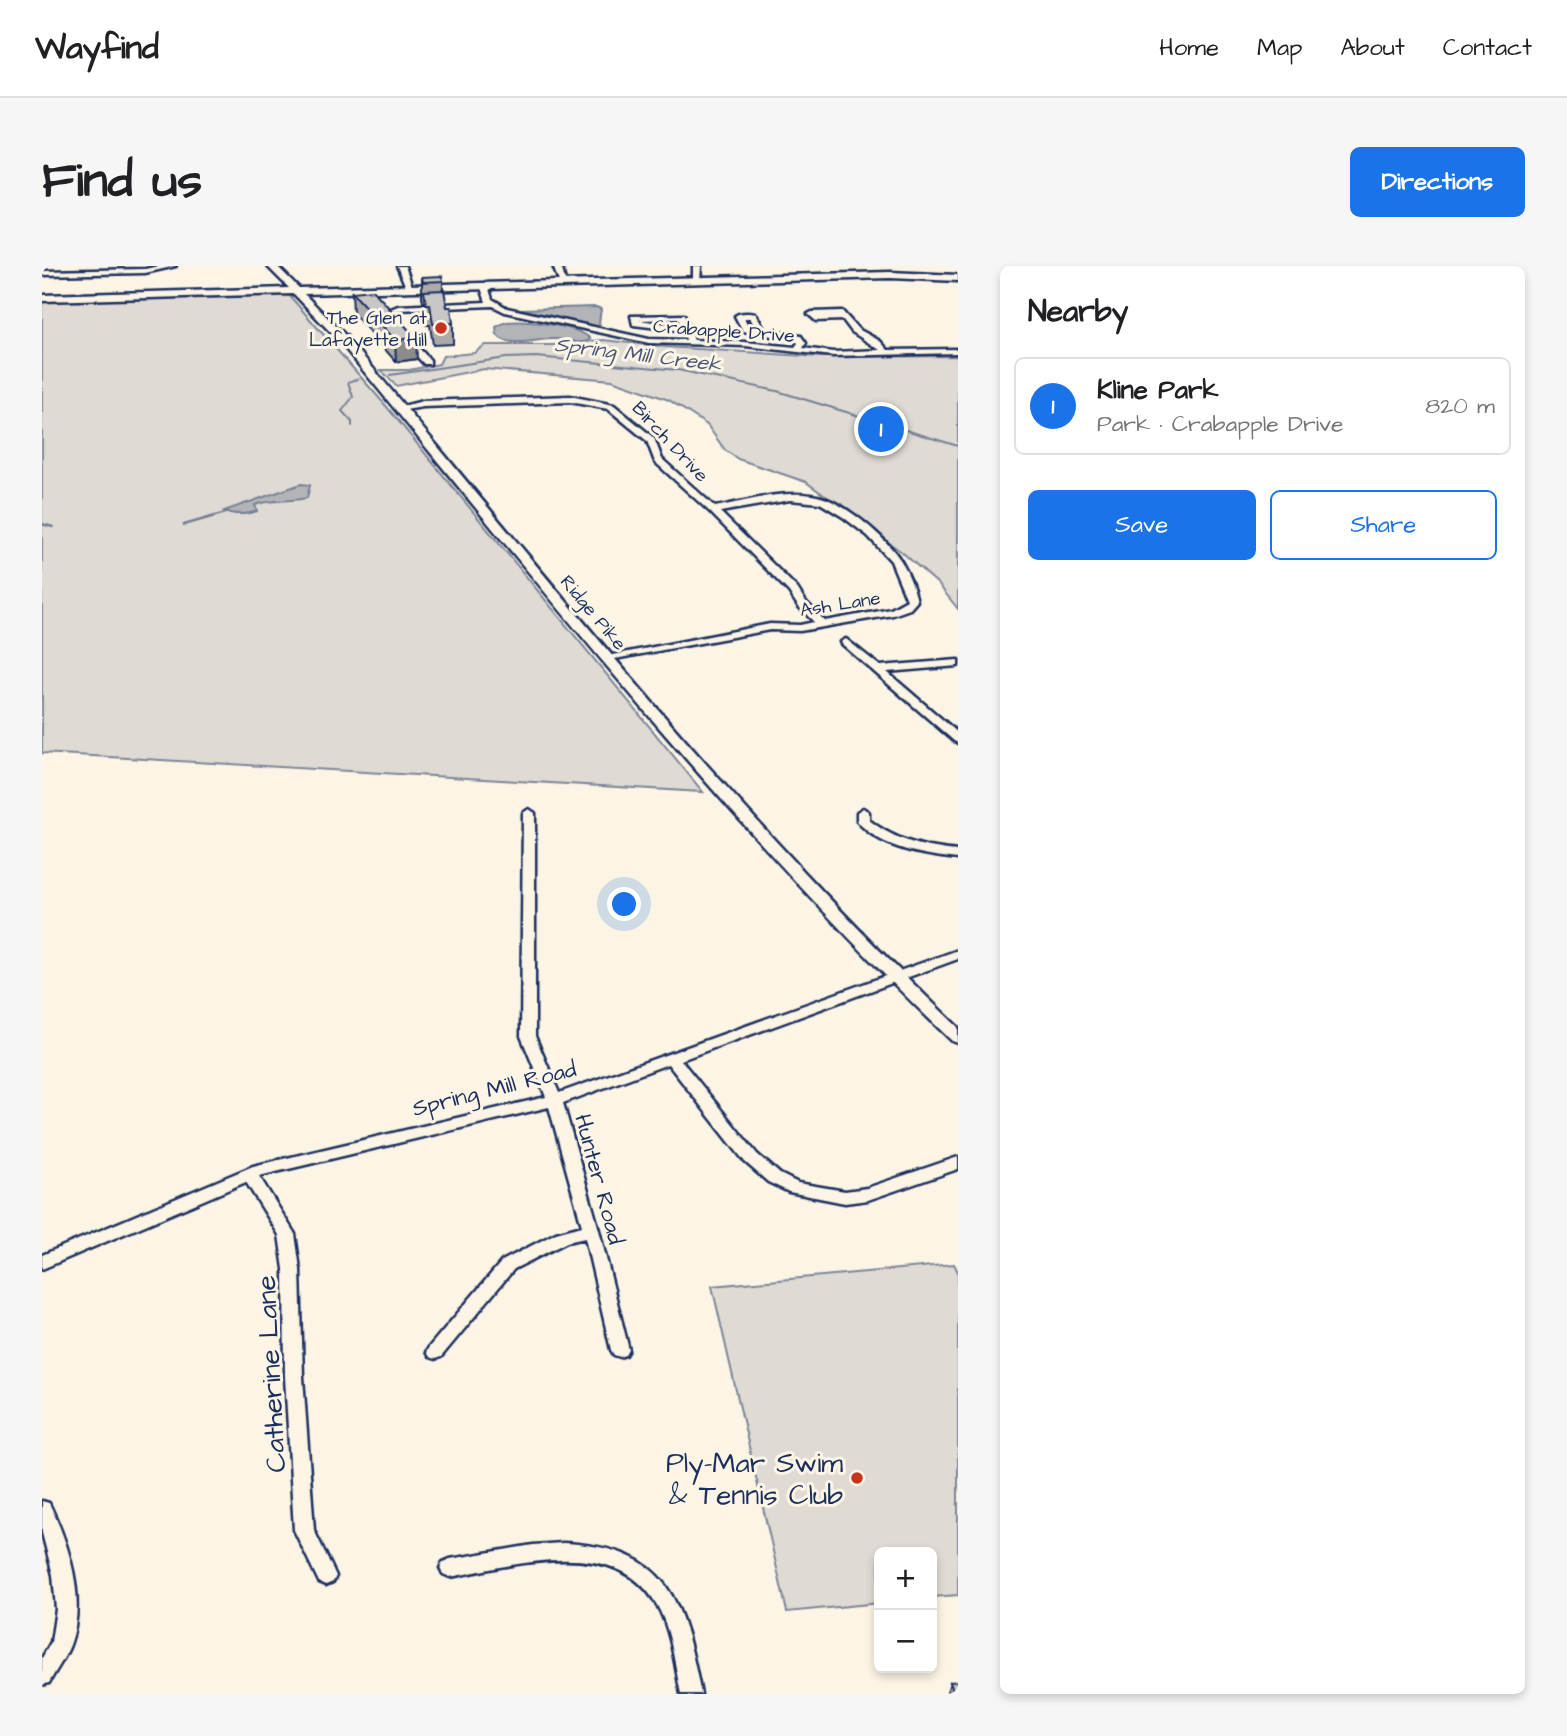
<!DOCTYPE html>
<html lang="en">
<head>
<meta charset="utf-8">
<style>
  :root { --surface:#fff; --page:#f6f6f6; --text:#202124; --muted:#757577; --line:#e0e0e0; --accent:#1a73e8 }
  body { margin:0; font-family:"Architects Daughter",sans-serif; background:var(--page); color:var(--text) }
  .controls { position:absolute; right:21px; bottom:21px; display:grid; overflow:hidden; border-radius:10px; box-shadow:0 4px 10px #0003 }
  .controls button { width:63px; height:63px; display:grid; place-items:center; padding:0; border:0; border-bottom:2px solid var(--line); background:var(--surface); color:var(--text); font:35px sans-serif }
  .you { position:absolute; left:583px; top:639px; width:24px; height:24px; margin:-18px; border:5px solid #fff; border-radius:50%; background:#1a73e8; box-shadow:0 0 0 10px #1a73e833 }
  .badge { display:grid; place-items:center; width:46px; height:46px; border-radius:50%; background:var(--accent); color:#fff; font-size:23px; font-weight:700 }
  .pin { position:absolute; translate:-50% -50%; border:4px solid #fff; box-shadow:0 2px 7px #0006 }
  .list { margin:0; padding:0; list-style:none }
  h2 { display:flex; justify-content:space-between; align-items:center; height:91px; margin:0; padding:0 28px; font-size:30px }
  h2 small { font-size:23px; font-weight:400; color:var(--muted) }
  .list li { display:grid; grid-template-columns:46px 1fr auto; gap:21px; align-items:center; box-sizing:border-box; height:98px; margin:0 14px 14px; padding:0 14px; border:2px solid var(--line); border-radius:10px }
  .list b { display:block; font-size:26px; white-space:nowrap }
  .list p { margin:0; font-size:23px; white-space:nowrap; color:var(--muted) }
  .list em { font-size:23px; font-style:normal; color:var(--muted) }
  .actions { display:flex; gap:14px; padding:21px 28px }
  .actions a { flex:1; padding:16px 0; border:2px solid var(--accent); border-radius:10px; text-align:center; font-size:24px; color:var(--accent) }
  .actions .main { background:var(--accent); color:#fff }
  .map { position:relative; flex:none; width:916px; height:1428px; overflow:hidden; border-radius:10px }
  header { display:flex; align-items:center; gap:42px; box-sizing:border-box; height:98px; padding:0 35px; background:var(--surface); border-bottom:2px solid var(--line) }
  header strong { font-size:33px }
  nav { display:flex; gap:38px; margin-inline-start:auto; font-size:24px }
  .intro { display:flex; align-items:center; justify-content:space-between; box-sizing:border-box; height:168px; padding:0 42px }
  h1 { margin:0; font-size:49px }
  .button { padding:18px 32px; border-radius:10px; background:var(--accent); color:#fff; font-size:24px; font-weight:700 }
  main { display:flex; gap:42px; padding:0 42px }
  aside { flex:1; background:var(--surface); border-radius:10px; box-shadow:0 4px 10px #0003 }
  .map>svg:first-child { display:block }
  .green { fill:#dfdbd4; stroke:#7d8599; stroke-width:2 }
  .water { fill:#b2b4b8; stroke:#767f94; stroke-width:2 }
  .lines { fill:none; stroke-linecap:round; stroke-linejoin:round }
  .stream-far1 { stroke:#767f94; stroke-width:2 }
  .stream { stroke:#767f94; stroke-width:2.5 }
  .minor-casing { stroke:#1b2f5e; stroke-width:5 }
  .major-casing { stroke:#1b2f5e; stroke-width:5 }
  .minor { fill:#fcf5e5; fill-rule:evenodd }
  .major { fill:#fcf5e5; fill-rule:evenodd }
  .wall { fill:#acabaa; stroke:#1b2f5e; stroke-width:2 }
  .shaded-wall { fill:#8c8b8b; stroke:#1b2f5e; stroke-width:2 }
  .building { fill:#c8c7c6; stroke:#1b2f5e; stroke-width:2 }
  .poi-dot { fill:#c8321e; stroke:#fcf5e5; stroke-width:2.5 }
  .labels { text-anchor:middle; stroke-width:6; stroke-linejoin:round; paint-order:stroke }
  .far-poi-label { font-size:19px; fill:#1b2f5e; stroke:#fcf5e5; text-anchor:end }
  .far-street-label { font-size:19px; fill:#1b2f5e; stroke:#fcf5e5 }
  .far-water-label { font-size:21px; font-style:italic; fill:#485779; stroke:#fcf5e5 }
  .street-label { font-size:23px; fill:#1b2f5e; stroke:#fcf5e5 }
  .near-street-label { font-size:28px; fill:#1b2f5e; stroke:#fcf5e5 }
  .near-poi-label { font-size:28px; fill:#1b2f5e; stroke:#fcf5e5; text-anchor:end }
</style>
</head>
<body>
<header>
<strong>Wayfind</strong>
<nav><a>Home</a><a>Map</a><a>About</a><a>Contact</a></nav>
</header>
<div class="intro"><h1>Find us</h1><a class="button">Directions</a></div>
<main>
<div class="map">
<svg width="916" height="1428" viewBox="0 0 916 1428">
  <rect width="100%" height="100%" fill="#fcf5e5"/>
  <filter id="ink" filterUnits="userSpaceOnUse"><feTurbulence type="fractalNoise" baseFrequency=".0143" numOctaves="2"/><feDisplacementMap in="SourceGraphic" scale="14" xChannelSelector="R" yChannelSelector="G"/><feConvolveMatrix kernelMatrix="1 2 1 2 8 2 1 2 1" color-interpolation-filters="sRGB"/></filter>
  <g filter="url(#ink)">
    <path class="green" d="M246,28l99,113 316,385 -661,-39v-452z
      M561,74l63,7 155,10 137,-1v253l-20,-25 -35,-31 -97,-71 -68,-23 -13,-9 -18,-25 -38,-25 -57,-20 -128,-11 -88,17 -15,-16h28l30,-6 4,-8 31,-3 11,-8h68z
      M912,998l4,8v323l-26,2v-45h-53v51l-92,9 -75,-326z"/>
    <path class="water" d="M554,41l5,2 -2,14 3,5 -82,-19z
      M464,56c21,-2 68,3 84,16l-2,3c-12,4 -21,-2 -33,-2 -16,-1 -47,10 -58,-4l-1,-8z
      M259,218l9,1 -3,13c-17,4 -36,1 -52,7l2,6c-9,4 -24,4 -33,0z"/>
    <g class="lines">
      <path class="stream-far1" d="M348,109l116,-17 30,-1 142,13 99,21 181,55
        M310,160v-4l-10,-11 11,-14 -5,-15 10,-3"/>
      <path class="stream" d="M0,258l11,3
        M142,259l45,-13"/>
      <defs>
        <path id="minor" d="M118,0h16l-31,7 -103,2v-4l103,-2z
          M355,0h8l8,23 -7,-2z
          M511,0h8l5,18h-6z
          M651,0h8l-1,15 -7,-2z
          M444,17l7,2 -4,4 3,10 15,9 142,31 37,1 -3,-9 -50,-6 -2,-9 53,-1 10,25 51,2 50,5 3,-4 -3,-3 -52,-9 -8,-15c5,-4 15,-3 21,-2l9,16 36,6 5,7 -3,5 30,4 47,-2 -28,-18 -9,-12 -27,1 -8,-7 4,-2 30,-1 16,18 22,12 8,9 70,-1v4l-125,3 -88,-10 -96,-3 -144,-31 -12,-6 -94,4 -11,5 5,6 -4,2 -10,-9 19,-8 88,-4 -5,-14zM702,52h6l6,10 -7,-1zM636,53l3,7 -42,-6z
          M358,68h6l24,26v4h-6l-24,-26z
          M528,130l44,9 40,33 8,21 53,48c32,-6 69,-18 102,-11 26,5 70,42 84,65 7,12 13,26 16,40l-7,8 -17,6 -93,16 -30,-1 -166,31v-4l4,-1 162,-32 30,1 14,-3 -16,-16 -9,-14 -79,-80 -55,-50 -8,-21 -39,-32 -38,-7 -147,5 -24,4 -4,-3 28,-7zM748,234l30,3 23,14 25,19 23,25 16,39 -16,9 -66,12 -19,-19 -9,-14 -77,-76z
          M804,373l34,27 78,-6v6l-71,6 71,61v10l-4,-2 -112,-97 -1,-2z
          M821,542l6,4v8c27,21 56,28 89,31v8c-35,-4 -77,-10 -101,-38v-9z
          M487,543l6,4v223l24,57 399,-143v9l-277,101 76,94 23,20 18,9 47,8 22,-3 91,-31v12l-90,31 -23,3 -56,-11 -21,-10 -23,-20 -77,-98 -105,39 36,127 30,120 -3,5 -6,2 -6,-2 -3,-5 -26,-112 -18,4 -53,27 -73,88 -6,2 -6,-2 -3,-5 3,-5 73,-86 54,-28 26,-7 -33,-119 -290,69 36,58 5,35 3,108 11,153 22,46 -3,6 -7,3 -7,-3 -25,-52 -9,-153 -1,-108 -5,-34 -33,-53 -204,87v-14l211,-89 293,-69 -25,-61 2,-223z
          M0,1235l7,2c20,41 38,97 21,142 -5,13 -14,25 -21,38l-7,2v-27l9,-16 5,-33 -3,-34 -11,-42z
          M521,1277c108,5 119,58 138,151h-20c-6,-28 -9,-58 -21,-83 -37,-79 -144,-46 -210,-34l-7,-3 -3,-6 3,-6 7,-3 83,-14z"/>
        <path id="major" d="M225,0h10l22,22 591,-16 68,3v6l-68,-3 -586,16 43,43c196,235 388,479 611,690v16l-6,-2c-224,-215 -416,-461 -613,-700l-45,-47 -252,7v-6l247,-7z"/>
      </defs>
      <use href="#minor" class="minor-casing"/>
      <use href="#major" class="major-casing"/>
      <use href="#minor" class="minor"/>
      <use href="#major" class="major"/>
    </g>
    <path class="wall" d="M380,11l21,4v9l4,17 6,16v21l-20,1 -3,-20h-4l-2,-23h-1l-1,-5z
      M310,26l65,67 -21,3 -43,-49z
      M908,1416l8,12h-11v-2z"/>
    <path class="shaded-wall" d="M374,72l1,21 -21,3 -1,-22z"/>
    <path class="building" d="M400,10l1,5 -20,1 -1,-5z
      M331,24l43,48 -21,2 -43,-48z
      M402,24l3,17h4l2,16 -20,1 -3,-20h-4l-2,-13z
      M916,1415v13h-4l-4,-12z"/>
  </g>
  <g class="poi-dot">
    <circle cx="399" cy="62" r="7"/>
    <circle cx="815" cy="1212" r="7"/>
  </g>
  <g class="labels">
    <g class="far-poi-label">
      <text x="385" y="58">The Glen at<tspan x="385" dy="22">Lafayette Hill</tspan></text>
    </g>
    <g class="far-street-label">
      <text transform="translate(682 64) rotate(4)" y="7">Crabapple Drive</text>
      <text transform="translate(629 175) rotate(47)" y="7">Birch Drive</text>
      <text transform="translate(798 337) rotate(-9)" y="7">Ash Lane</text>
      <text transform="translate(552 346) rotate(50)" y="7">Ridge Pike</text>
    </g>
    <g class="far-water-label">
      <text transform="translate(596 88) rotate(7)" y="7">Spring Mill Creek</text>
    </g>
    <g class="street-label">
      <text transform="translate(452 822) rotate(-14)" y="8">Spring Mill Road</text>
      <text transform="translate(558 913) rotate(75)" y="8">Hunter Road</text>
    </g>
    <g class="near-street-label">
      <text transform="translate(228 1108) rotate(-93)" y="10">Catherine Lane</text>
    </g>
    <g class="near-poi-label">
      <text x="801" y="1206">Ply-Mar Swim<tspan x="801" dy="32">&amp; Tennis Club</tspan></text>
    </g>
  </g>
</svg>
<div class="controls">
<button>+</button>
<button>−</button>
</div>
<div class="you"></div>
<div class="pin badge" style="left:839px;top:163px">1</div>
</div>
<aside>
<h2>Nearby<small></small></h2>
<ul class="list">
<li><span class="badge">1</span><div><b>Kline Park</b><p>Park · Crabapple Drive</p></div><em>820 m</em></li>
</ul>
<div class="actions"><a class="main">Save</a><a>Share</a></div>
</aside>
</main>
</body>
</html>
